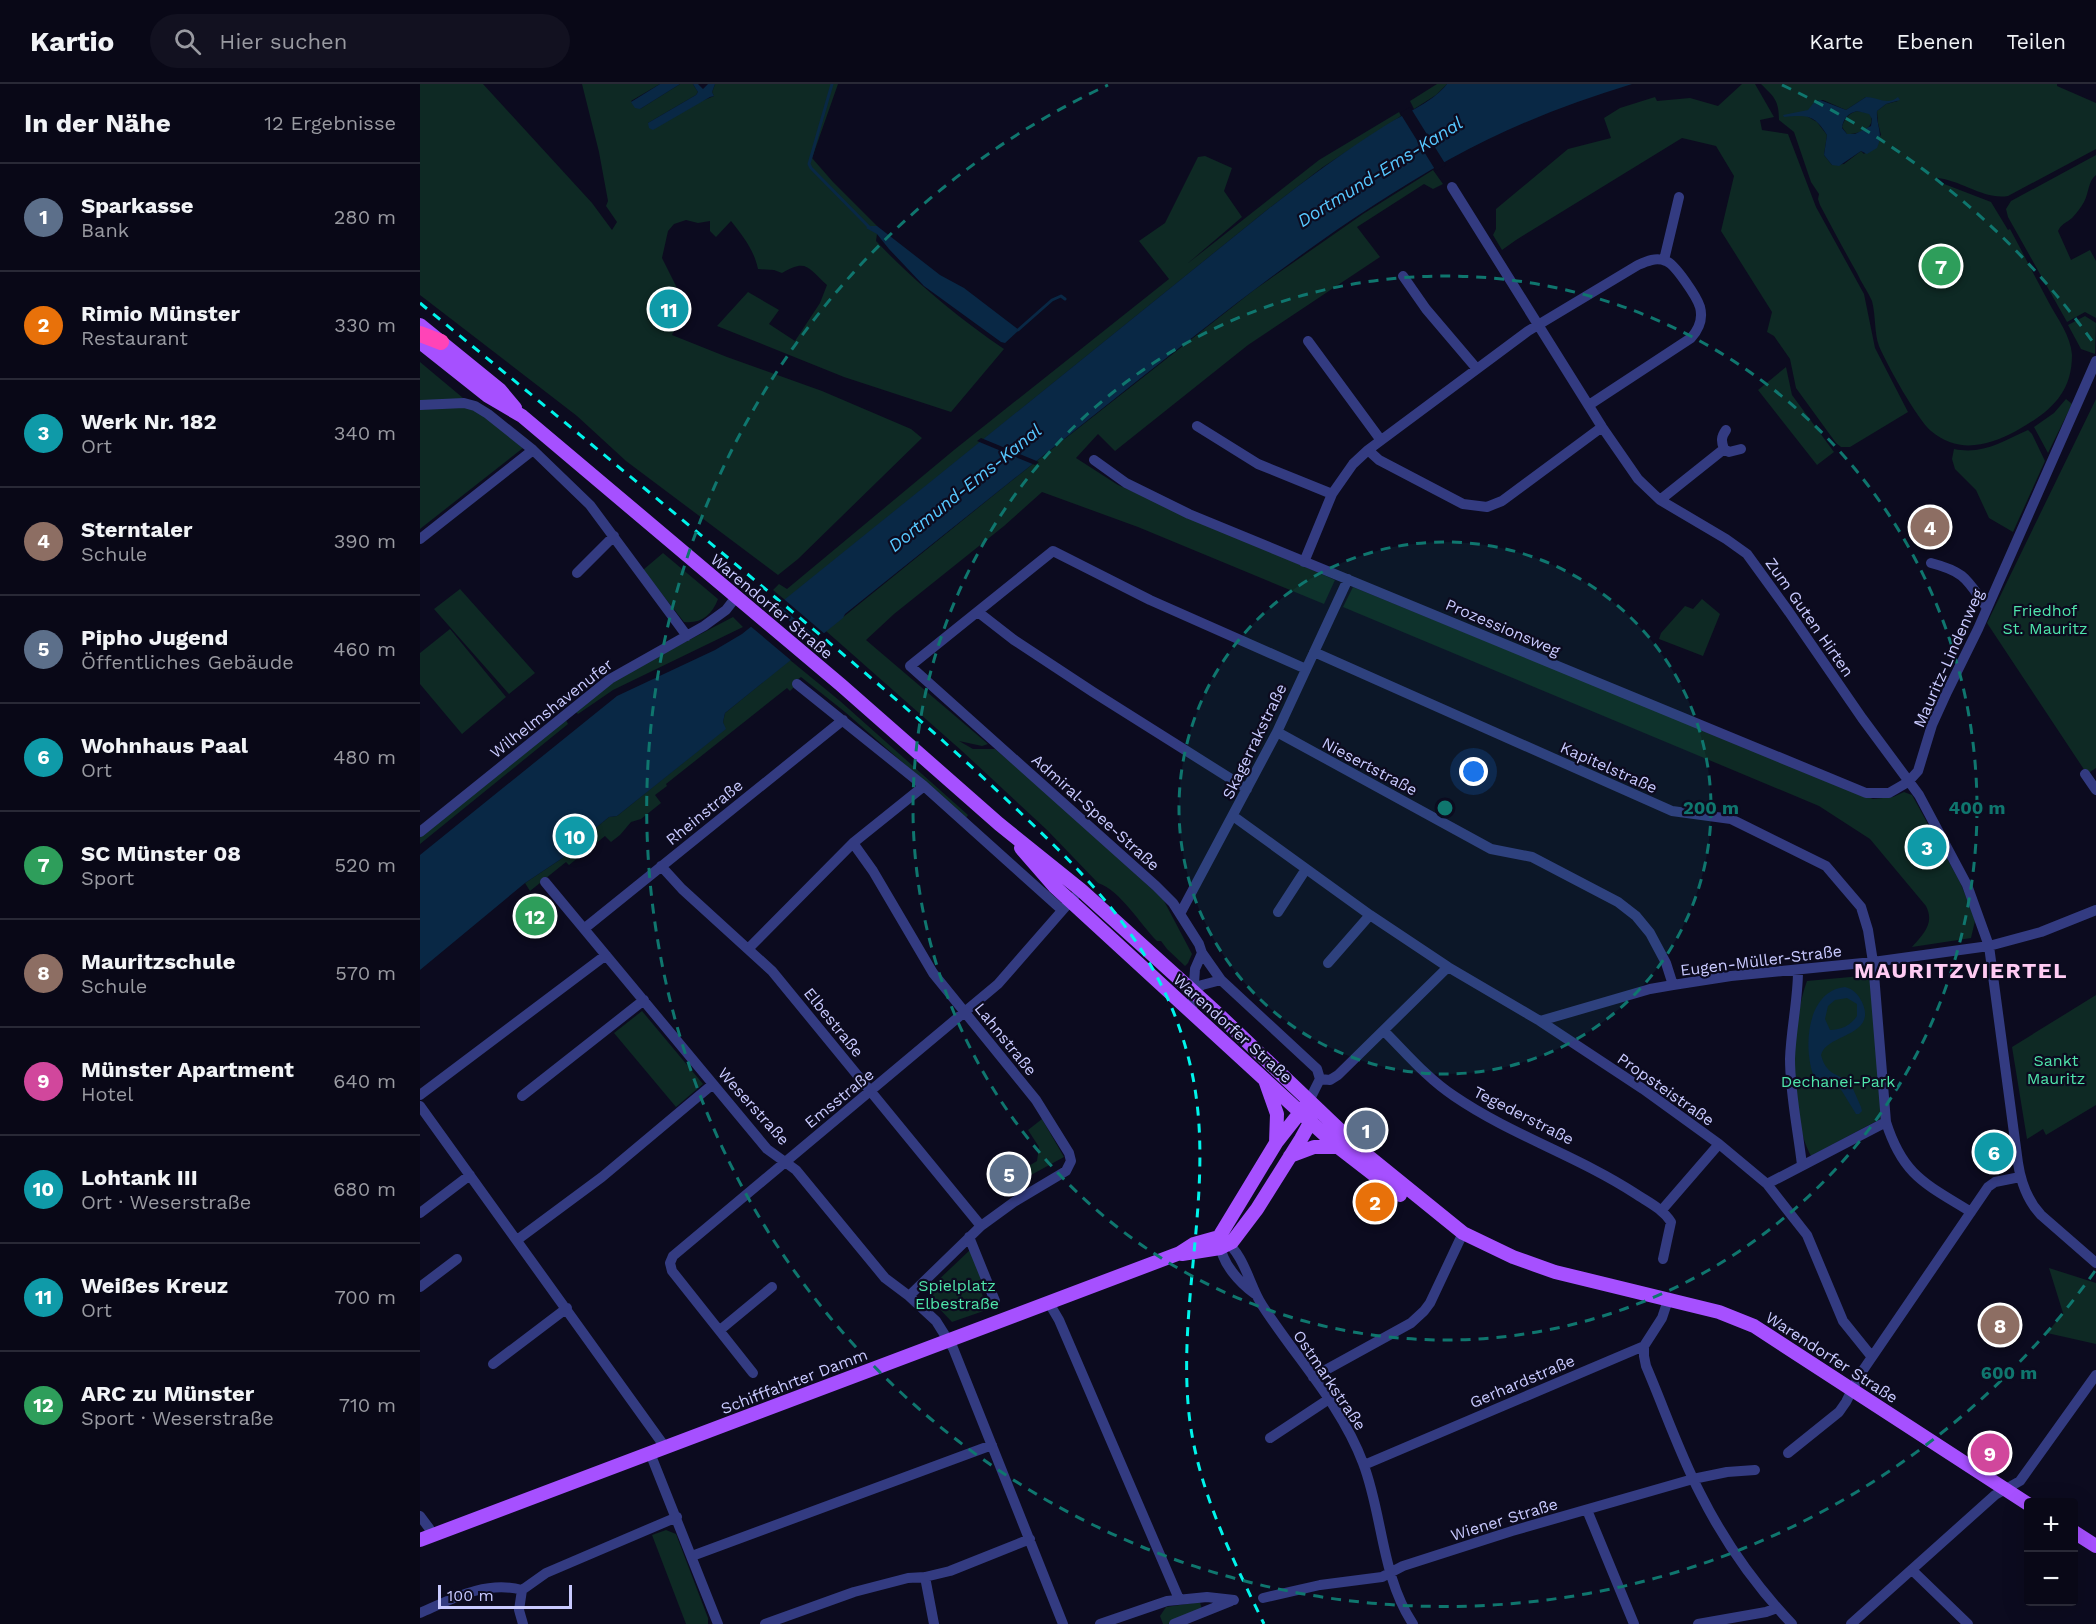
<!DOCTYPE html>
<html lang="de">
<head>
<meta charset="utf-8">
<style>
  :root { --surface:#090817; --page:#121120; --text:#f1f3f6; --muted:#999aa1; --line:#292936; --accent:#00f4eb }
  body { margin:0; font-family:"Work Sans",sans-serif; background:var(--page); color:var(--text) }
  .controls { position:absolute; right:18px; bottom:18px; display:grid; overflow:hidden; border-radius:6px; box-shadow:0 6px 24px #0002 }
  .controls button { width:54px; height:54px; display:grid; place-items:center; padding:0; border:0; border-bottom:2px solid var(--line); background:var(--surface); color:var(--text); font:30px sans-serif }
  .scale { position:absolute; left:18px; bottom:15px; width:134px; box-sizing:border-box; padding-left:6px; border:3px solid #c9caff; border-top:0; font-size:16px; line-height:21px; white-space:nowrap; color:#c9caff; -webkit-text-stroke:4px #0c0b1f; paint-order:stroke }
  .you { position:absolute; left:1054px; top:688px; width:21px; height:21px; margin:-15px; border:4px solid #fff; border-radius:50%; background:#1a73e8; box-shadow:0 0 0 9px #1a73e833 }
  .badge { display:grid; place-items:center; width:39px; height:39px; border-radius:50%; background:var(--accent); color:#fff; font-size:20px; font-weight:700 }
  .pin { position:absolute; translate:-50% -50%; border:3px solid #fff; box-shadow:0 2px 6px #0006 }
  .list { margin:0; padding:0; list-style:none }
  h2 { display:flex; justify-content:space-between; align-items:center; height:78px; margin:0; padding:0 24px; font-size:26px }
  h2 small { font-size:20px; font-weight:400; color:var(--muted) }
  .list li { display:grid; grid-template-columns:39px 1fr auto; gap:18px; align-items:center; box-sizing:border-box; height:108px; padding:0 24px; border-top:2px solid var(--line) }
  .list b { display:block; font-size:22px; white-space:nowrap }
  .list p { margin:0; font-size:20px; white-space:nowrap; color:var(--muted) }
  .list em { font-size:20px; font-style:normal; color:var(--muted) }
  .icon { flex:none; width:33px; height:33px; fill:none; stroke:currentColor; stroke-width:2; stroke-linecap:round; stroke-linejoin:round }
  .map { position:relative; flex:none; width:1676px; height:1540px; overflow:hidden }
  header { display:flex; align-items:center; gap:36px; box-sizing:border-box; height:84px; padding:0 30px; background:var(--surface); border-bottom:2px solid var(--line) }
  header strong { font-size:28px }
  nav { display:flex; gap:33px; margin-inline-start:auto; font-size:21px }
  .search { width:420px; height:54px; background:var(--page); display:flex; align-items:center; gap:15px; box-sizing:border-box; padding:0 21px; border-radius:33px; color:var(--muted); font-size:22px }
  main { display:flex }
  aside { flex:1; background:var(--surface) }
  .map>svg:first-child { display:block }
  .green { fill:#0e2924; fill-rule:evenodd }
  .water { fill:#092845; fill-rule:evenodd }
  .pier { fill:#0c0b1f }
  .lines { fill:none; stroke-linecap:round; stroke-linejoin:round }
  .stream { stroke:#092845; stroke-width:3 }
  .minor { stroke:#333b81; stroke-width:10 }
  .major { stroke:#a650ff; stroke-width:14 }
  .highway { stroke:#ff44b7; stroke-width:16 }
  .rail { stroke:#00f4eb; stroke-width:3; stroke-dasharray:9 8; stroke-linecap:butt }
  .ring { fill:none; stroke:#0f766e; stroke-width:3; stroke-dasharray:10 8 }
  .labels { text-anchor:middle; stroke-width:4.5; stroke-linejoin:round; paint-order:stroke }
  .street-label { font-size:16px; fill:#c9caff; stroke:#0c0b1f }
  .park-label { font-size:16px; fill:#4fe5ab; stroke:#0c0b1f }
  .water-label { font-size:18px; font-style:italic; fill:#57c8ff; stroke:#0c0b1f }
  .district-label { font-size:22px; font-weight:bold; letter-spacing:1.5px; fill:#ffcbf3; stroke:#0c0b1f }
  .centre { fill:#0f766e; stroke:#0c0b1f; stroke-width:3 }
  .ring-label { font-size:18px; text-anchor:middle; font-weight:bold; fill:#0f766e; stroke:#0c0b1f; stroke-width:4.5; stroke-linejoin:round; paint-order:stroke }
</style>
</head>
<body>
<header>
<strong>Kartio</strong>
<div class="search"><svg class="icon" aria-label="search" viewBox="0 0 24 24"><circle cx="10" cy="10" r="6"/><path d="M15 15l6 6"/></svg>Hier suchen</div>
<nav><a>Karte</a><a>Ebenen</a><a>Teilen</a></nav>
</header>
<main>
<aside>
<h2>In der Nähe<small>12 Ergebnisse</small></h2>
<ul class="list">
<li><span class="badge" style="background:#5c6f8a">1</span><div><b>Sparkasse</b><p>Bank</p></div><em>280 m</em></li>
<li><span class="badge" style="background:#e8710a">2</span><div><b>Rimio Münster</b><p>Restaurant</p></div><em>330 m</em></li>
<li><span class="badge" style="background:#0f9aa8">3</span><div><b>Werk Nr. 182</b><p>Ort</p></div><em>340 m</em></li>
<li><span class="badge" style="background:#8d6e63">4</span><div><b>Sterntaler</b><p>Schule</p></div><em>390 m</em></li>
<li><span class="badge" style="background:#5c6f8a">5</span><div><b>Pipho Jugend</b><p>Öffentliches Gebäude</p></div><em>460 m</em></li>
<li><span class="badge" style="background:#0f9aa8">6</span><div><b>Wohnhaus Paal</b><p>Ort</p></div><em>480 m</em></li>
<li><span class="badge" style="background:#2e9e5b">7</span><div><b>SC Münster 08</b><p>Sport</p></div><em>520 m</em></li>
<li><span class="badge" style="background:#8d6e63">8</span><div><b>Mauritzschule</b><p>Schule</p></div><em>570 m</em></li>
<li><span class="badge" style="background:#d1479c">9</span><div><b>Münster Apartment</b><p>Hotel</p></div><em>640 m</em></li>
<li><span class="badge" style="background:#0f9aa8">10</span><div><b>Lohtank III</b><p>Ort · Weserstraße</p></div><em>680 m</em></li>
<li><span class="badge" style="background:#0f9aa8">11</span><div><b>Weißes Kreuz</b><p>Ort</p></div><em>700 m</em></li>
<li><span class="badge" style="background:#2e9e5b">12</span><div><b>ARC zu Münster</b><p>Sport · Weserstraße</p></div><em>710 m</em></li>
</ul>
</aside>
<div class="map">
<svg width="1676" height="1540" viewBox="0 0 1676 1540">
  <rect width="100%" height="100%" fill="#0c0b1f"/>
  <path class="green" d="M0,0h63l109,119 20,27 5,-8 -11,-16 2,-5 -9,-49 -17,-68h78l-29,17 9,8 40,-25h13l5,8 -2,3 -48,28 66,-27 -2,-4 3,-8h123l-26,74 21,24 44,44h-7l7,8 -1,7c39,41 81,76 128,108l-53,63 -107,-35 -127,-51 31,-34 31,18 -10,14 26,17 25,-38 7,-18c-19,-17 -20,-27 -45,-12l-8,-3 -16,-1c-4,-19 -15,-33 -27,-48l-15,16 -6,-6v-10l-12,2 -12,-3 -12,4 -6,7 -6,27 23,46 -13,31 55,22 95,34 89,38 11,9 -124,121 -20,16 -152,-114 -49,-45 -157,-121z
    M1017,0h10l-11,11 -22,14 -4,-8z
    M1322,0h13l19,33 -14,3 2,10 26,4 28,73 48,87 11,54 33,64 -58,35h-9l-5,-4 -40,-55 -6,-29 -16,-23 -7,-4 5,-20 -51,-81 13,-55 -18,-30 -34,-8 -166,102 -14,10 -9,-15 3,-6v-20l72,-60 43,-11 -7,-20 16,-10 35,-11 2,4 33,-3 28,8z
    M1341,0h296v2l39,17v46l-88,47c-24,4 -47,-16 -71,-18l2,4 52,20 17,28 2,-1c13,24 25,48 38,72 9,17 23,35 24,54 0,40 -24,58 -56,76 -28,15 -58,23 -85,0 -14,-12 -44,-66 -52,-85 -5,-14 -3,-30 -7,-45 -4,-9 -11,-19 -15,-28 -13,-23 -25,-45 -37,-68l-2,-6 1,-5 -8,-12 -17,-50 -15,-12c0,-20 -5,-23 -18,-36zM1446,13l19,5 13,-1 -12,3 -9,7 1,12 3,12 -17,19 -3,-3 -17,13 -12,1 -8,-10 3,-20 -10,-13 -12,-7 -1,-3 7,-3 6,-9h6l23,10z
    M1437,27l12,2c10,14 -11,22 -22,21l-5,-7c2,-8 7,-14 15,-16z
    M979,28l2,4 -78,51 -56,43 -482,390 -12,-10 6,-6 8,5 167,-139 215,-171 -30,-38 26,-18 33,-66 7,-1 27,12 -8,23 18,26 -55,47 132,-104z
    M1676,71v20c-8,6 -7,18 -12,27 -3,5 -7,11 -12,16 -6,5 -11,6 -14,13l13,29 19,-10 6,11v57l-11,-6 -18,10 -59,-105 -2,-8 5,-8z
    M1013,86l10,14 -10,5 -9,-5 -67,43 23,30 -132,88 -133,106 -17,-17 -22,24 42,27 217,95 -11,24 -186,-77 -96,-35 -38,34 -110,88 -28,26 122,104 -6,2 -23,-5 14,8h22l37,31 131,119 29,55 -4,9 -3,3 -18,-17 -6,-8h-4c-17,-17 -36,-50 -59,-58l-51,-53 -85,-79 -136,-120 179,-145 249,-196 109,-76z
    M1665,232l11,7 -1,31 -14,-5 -13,-24z
    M0,278l103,86 -103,81z
    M1366,283l6,28 42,57 -17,13 -59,-75z
    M1646,315l6,5 -24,49 -14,-26 20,-14z
    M1676,315v369l-9,6 -100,-151z
    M1608,346l4,4 13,27 -32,71 -24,-14 -13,-28 -21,-21 -3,-10 2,-10c29,6 49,-8 74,-19z
    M243,469l55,46c-6,16 -17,25 -34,23l-41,-52z
    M933,503l520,212 20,-2 11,-5 8,3 48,87 10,24 5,15 -4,17 -59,9c11,-13 23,-23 14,-41l-56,-67 -51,-33 -476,-199z
    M40,505l75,84 -26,21 -75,-85z
    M1282,515l18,15 -17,42 -44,-17 2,-6 24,-27 8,3z
    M313,533l10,10 -130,63 -35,24 -2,-2 35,-31z
    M30,545l56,68 -44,37 -42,-50v-31z
    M370,576l50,41 128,114 -2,3 -121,-106 -44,-35 -8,6 2,3 -5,5 -3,-3 -121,96 1,2 -12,9 6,8 -20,16 -10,3 -11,13 -9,7 -6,-6 -36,29 -3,-3 -36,29 -5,-8 39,-26v-3l45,-37 8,-1 108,-87 -2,-7 2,-9z
    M146,636l2,4 -148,120v-7z
    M1452,891l12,142 -73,39c-23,-42 -20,-132 -4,-175z
    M1676,911v110l-50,30 -3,-6 -16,10 -15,-92z
    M222,927l61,73 -27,23 -62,-74z
    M622,1035l22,38 -33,18 -4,-8 10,-6 2,-14 -11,-17z
    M551,1165l12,30 -6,2 8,21 7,-2 3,7 -43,15 -20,-21v-15z
    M1629,1184l47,15v61l-49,-11 16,-20z
    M246,1446l10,4 32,84v6h-22l-34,-89z
    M780,1518l2,8 -34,14h-5l-3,-8 6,-9z"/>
  <path class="water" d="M240,0h20l-40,25 -5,-1 -4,-6z
    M273,0h5l5,5 5,-5h7l-3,8 2,4 -4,1 -57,33 -4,-2 -1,-5 48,-28 2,-3z
    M1027,0h185c-63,19 -124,43 -182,75 -111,62 -213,143 -313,222 -97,77 -195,155 -292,233l-2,4 -118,95 -2,9 3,7 -109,87 -8,1 -45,37v3l-39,26 -105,87v-115l197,-159 98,-46 27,-16 525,-424c37,-29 75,-57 116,-83 21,-14 48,-23 64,-43z
    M1446,13c12,0 21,9 32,0l2,3 -14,4 -9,7c-1,15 7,22 0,37l-10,6 -6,-3 -22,15 -7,-1 -8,-10 3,-20c-13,-21 -20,-20 -43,-18l-1,-2 25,-5 7,-9 5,-1 26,10zM1437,27l12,3 3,5 -1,7 -16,8h-8l-5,-6c1,-10 7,-15 15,-17z
    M449,142h8l63,49 24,13 55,42 -14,13 -4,-1 -77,-56 -35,-37 -12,-15 -11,-6z
    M1425,903c8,2 13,7 17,15 16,35 -35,31 -41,53 5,19 14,18 29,27l11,25 1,4 -3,3h-3l-16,-26h-15l-9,-6c-14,-29 -11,-91 29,-95zM1427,914l10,6v12c-6,9 -16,14 -27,14l-5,-11 3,-13 7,-6z"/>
  <path class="pier" d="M990,23l36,58 -10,6 -36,-58z
    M561,354l58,24 -4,3 -58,-24z
    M362,514l3,2 41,35 -6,5 -44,-37z
    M352,522l44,37 -23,19 -44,-37z"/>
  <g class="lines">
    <path class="stream" d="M412,0l-23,80 2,4 59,60
      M598,246l34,-30 9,-4 4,3"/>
    <path class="minor" d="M1032,103l150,240 36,52 22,21 66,39 21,15 42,58 73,106 57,77 48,90 22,61 29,217c3,20 9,37 23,52l55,48
      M1244,176l15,-63
      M983,192l23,33 51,60
      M888,257l72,98
      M0,321l44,-2 11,3 13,8 45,36 57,55 97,131
      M777,342l61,38 74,30
      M1304,365c-3,-8 -3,-12 2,-19
      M948,366l11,10 84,44 24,3 15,-6 100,-74
      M674,376l32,23 63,31 677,279h23l19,-11 10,-11 14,-46 15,-33 31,-63 118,-268
      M1240,416l64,-51 5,3 12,-3
      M0,455l113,-89
      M884,478l28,-68 21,-30 15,-14 160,-119 110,-66c9,-4 18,-8 28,-4 9,3 31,36 34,46 3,11 -1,22 -9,31l-102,67
      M1511,479c35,9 36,17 56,45
      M157,489l37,-37
      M558,528l36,28 79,52 154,97
      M894,568l358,159 59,8 95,47 35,41 7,23 5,32 13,160c17,54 40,62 85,90
      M886,585l-156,-69 -97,-49 -143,115 246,220 17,17 26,41 3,9 19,27 96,89 3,10 -11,22
      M377,600l127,102 138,124
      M857,648l214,117 41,8 86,45 18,14 14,17 16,30 7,22
      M1665,690l11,16
      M813,732l137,99 78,52 92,54 103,68 76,55 48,40 40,51 36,86 29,36
      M0,748l190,-153 94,-53 22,-16 10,-13
      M433,759l20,28 60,102 103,127 33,53 2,8 -5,10 -52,31 -33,24
      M241,782l21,23 90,82 209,255 -72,70
      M125,798l222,267 29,21 89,108 24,18 27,25 17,27 110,276
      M858,828l28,-43
      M760,830l97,-182 71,-153
      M165,844l258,-208
      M328,865l105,-106 71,-57
      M908,879l42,-48
      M1378,887c0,29 -7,58 -8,88 0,35 8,71 12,106
      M773,908l9,-7 19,-5
      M772,927l3,-42 7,-16
      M1120,937l110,-32 23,-4 58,-9 142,-14 116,-16 52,-14 55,-22
      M964,947c22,22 44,48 70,65 57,39 124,60 182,98 12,8 27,15 35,28l-8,37
      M900,995l10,1 8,-5 110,-108
      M0,1011l186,-140
      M102,1012l122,-96
      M0,1022l245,341
      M1347,1100l119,-62
      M1241,1127l58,-67
      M0,1129l50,-38
      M549,1153l26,64
      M97,1156l85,-63 111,-93
      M804,1156c21,15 25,45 38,65 34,53 79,99 101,158 20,52 18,113 50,161
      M800,1159c1,20 20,40 35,51
      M0,1203l37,-28
      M629,1219l10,17 120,279
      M300,1246l52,-43
      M1224,1262v10l2,10c18,42 33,86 54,127 24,48 55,92 92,131
      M73,1280l74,-56
      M333,1289l-81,-102 -2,-8 3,-7 325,-272 76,-87
      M893,1293l98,-54 13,-12 6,-8 33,-70
      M850,1354l59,-39
      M230,1369l68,171
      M1368,1369l51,-41 7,-10 13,-26 129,-189 7,-5 25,-5
      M944,1381l280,-119 18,-28 6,-18
      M1167,1426l47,114
      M0,1432l9,12 3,7
      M272,1472l300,-111
      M1492,1486l56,54
      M505,1493l9,47
      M102,1506l-3,20 4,14
      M843,1514l57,-13 62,-8 21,-11 109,-35 181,-52 34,-7 28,-2
      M0,1529c32,-14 66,-33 102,-23l24,-17 131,-56
      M345,1540l89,-32 54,-14 17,-1 25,-6 80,-32
      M680,1540l67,-23 40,-4 27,3
      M754,1540l57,-23
      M1278,1540l68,-12 11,-4
      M1431,1540l144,-129 25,-14 76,-106"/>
    <path class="major" d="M0,241l80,65 15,18
      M0,258l68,54 34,20 319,269 158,139 82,66 137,124 145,138 100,81 50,24 42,15 164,40 35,14 274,178
      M601,764l33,38 284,261 62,48
      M845,996l12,34 -1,29
      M870,1072l24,-9h24
      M762,1170l38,-6 12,-6 25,-33 44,-70 10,-18 -1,-9
      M1654,1448l22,14
      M0,1456l760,-287 14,-9 25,-7 57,-94 33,-42"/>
    <path class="highway" d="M0,250l21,8"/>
    <path class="rail" d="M0,219c119,98 238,196 356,295 73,61 146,122 215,187 87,82 168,155 198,275 29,113 -10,229 -1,343 6,80 42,150 76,221"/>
  </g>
  <circle cx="1025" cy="724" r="266" fill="#0f766e" fill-opacity=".12"/>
  <g class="ring">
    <circle cx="1025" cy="724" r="266"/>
    <circle cx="1025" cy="724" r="532"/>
    <path d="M1675 1187A798 798 0 1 1 688 1M1362 1A798 798 0 0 1 1675 261"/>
  </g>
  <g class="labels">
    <g class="street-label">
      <text transform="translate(352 522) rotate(40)" y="6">Warendorfer Straße</text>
      <text transform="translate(1390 533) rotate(55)" y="6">Zum Guten Hirten</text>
      <text transform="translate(1083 543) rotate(23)" y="6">Prozessionsweg</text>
      <text transform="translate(1528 574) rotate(-66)" y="6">Mauritz-Lindenweg</text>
      <text transform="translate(131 624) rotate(-38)" y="6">Wilhelmshavenufer</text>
      <text transform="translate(834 657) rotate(-64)" y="6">Skagerrakstraße</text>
      <text transform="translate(950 682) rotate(28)" y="6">Niesertstraße</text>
      <text transform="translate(1189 683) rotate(24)" y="6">Kapitelstraße</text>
      <text transform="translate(284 728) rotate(-39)" y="6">Rheinstraße</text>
      <text transform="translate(676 728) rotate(42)" y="6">Admiral-Spee-Straße</text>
      <text transform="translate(1341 876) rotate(-7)" y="6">Eugen-Müller-Straße</text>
      <text transform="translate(414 938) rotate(51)" y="6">Elbestraße</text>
      <text transform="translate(813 944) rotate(42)" y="6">Warendorfer Straße</text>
      <text transform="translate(586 955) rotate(51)" y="6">Lahnstraße</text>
      <text transform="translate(1246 1005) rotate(35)" y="6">Propsteistraße</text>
      <text transform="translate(419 1014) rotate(-39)" y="6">Emsstraße</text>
      <text transform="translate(334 1022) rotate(48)" y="6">Weserstraße</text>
      <text transform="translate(1104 1031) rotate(27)" y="6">Tegederstraße</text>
      <text transform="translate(1412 1273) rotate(33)" y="6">Warendorfer Straße</text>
      <text transform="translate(910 1296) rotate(56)" y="6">Ostmarkstraße</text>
      <text transform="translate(374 1297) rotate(-21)" y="6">Schifffahrter Damm</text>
      <text transform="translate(1102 1297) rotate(-23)" y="6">Gerhardstraße</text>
      <text transform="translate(1084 1435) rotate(-17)" y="6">Wiener Straße</text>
    </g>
    <g class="park-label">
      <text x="1625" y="532">Friedhof<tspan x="1625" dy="18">St. Mauritz</tspan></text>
      <text x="1636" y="982">Sankt<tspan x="1636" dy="18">Mauritz</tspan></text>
      <text x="1418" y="1003">Dechanei-Park</text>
      <text x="537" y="1207">Spielplatz<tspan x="537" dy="18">Elbestraße</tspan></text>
    </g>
    <g class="water-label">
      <text transform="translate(960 88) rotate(-32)" y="6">Dortmund-Ems-Kanal</text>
      <text transform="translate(545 404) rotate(-39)" y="6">Dortmund-Ems-Kanal</text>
    </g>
    <g class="district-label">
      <text x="1541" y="894">MAURITZVIERTEL</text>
    </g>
  </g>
  <circle cx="1025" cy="724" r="9" class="centre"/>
  <g class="ring-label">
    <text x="1291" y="730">200 m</text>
    <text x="1557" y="730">400 m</text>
    <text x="1589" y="1295">600 m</text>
  </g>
</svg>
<div class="controls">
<button>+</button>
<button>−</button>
</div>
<div class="scale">100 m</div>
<div class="you"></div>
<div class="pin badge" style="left:946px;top:1046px;background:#5c6f8a">1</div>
<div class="pin badge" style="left:955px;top:1118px;background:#e8710a">2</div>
<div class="pin badge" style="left:1507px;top:763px;background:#0f9aa8">3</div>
<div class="pin badge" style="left:1510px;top:443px;background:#8d6e63">4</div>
<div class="pin badge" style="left:589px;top:1090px;background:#5c6f8a">5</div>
<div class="pin badge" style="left:1574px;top:1068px;background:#0f9aa8">6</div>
<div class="pin badge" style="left:1521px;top:182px;background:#2e9e5b">7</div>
<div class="pin badge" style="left:1580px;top:1241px;background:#8d6e63">8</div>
<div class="pin badge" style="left:1570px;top:1369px;background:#d1479c">9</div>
<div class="pin badge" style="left:155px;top:752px;background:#0f9aa8">10</div>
<div class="pin badge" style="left:249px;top:225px;background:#0f9aa8">11</div>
<div class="pin badge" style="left:115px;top:832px;background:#2e9e5b">12</div>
</div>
</main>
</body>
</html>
